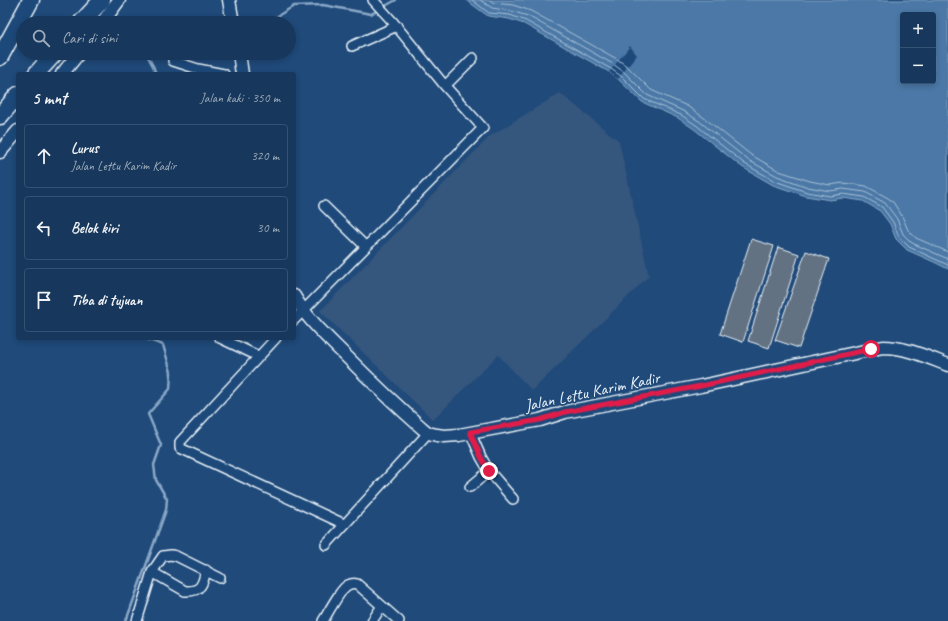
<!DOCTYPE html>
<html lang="id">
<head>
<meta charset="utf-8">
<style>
  :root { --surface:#17385c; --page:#203f62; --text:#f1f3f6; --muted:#9eacbb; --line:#365272 }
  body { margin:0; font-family:Caveat,sans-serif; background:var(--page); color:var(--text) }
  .controls { position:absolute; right:12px; top:12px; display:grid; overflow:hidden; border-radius:4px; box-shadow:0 2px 6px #0003 }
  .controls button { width:36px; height:36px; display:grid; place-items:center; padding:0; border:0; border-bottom:1px solid var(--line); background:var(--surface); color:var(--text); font:20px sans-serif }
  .stop { position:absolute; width:12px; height:12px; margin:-9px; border:3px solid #e11d48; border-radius:50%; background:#fff }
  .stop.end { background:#e11d48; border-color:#fff; box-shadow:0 1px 4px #0008 }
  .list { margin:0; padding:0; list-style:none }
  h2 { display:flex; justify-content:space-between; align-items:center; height:52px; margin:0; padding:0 16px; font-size:17px }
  h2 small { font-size:13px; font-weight:400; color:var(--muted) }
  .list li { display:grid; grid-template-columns:26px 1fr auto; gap:12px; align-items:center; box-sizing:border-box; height:64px; margin:0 8px 8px; padding:0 8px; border:1px solid var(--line); border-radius:4px }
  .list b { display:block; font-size:15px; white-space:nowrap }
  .list p { margin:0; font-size:13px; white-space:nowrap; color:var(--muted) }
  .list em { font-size:13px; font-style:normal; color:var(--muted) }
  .icon { flex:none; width:22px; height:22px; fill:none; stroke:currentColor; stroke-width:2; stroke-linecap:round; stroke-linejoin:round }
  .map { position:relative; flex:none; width:948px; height:621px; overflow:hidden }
  .search { position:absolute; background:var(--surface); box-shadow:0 2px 6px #0003; left:16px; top:16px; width:280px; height:44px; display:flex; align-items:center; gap:10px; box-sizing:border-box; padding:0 14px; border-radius:22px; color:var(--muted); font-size:15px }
  .panel { position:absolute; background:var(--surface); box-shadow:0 2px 6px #0003; left:16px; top:72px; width:280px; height:268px; border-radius:4px }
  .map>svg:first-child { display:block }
  .built { fill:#34567d }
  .water { fill:#4b78a6; stroke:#8aa8c7; fill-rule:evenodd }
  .pier { fill:#1f4a7a }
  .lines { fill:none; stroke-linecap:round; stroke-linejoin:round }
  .shore { stroke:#a9c1d7; stroke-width:1 }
  .stream { stroke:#8aa8c7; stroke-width:2.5 }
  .building { fill:#647283; stroke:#e8f1f8 }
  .street-casing { stroke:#e8f1f8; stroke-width:12 }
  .secondary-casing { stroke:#e8f1f8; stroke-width:15 }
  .highway-casing { stroke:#e8f1f8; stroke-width:19 }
  .street { stroke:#1f4a7a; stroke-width:9 }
  .secondary { stroke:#1f4a7a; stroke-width:12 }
  .highway { stroke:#1f4a7a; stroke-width:16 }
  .route { stroke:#e11d48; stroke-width:5 }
  .labels { text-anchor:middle; stroke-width:3.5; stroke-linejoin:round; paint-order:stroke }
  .street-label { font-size:17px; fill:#e8f1f8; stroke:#1f4a7a }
</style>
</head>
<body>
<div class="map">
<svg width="948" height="621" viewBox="0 0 948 621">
  <rect width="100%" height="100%" fill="#1f4a7a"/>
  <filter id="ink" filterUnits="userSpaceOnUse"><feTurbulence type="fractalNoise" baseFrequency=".025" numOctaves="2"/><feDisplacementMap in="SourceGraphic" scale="8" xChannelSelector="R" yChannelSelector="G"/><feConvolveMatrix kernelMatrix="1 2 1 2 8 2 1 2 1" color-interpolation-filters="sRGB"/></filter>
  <g filter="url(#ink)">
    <path class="built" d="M560,93l59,48 30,135 -117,115 -34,-36 -65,65 -113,-109 170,-175z"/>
    <path class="water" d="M466,0h482v269l-14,-7 -27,-12 -11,-11 -6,-15 -10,-13 -17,-10 -20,-3 -13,2 -24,-4 -33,-11 -31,-18 -48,-38 -16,-11 -36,-16 -24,-23 -9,-7 -85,-48 -15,-5 -21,-3zM903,15h30v66h-30z"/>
    <path class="pier" d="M630,46l7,9 -19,24 -9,-7z"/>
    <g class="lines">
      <path class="shore" d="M472,0l17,13 21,2 16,6 85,48 10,7 23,23 37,16 15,10 49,39 30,17 32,11 23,4 13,-2 21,3 18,10 11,15 6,15 10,10 39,18
        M480,0l12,8 19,3 17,5 85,48 11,8 23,23 36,16 16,10 49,39 29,16 31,11 22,4 13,-2 22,3 20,11 12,16 6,15 9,9 36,16
        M490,0l4,3 19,2 18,6 86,48 11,8 23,23 36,16 16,11 48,38 28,16 31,10 20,4 13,-2 23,3 22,12 5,4 9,14 6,14 8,8 32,14"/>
      <path class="stream" d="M261,23l10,-3 23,-14 29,-1 48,9 25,-14
        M146,53l7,13 3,8
        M126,621l40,-111 1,-11 -11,-19 -2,-15 7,-20 -13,-31 22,-25 1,-17 -8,-27 -19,-7"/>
    </g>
    <path class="building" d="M751,239l23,7 -31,96 -23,-8z
      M778,247l21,7 -30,94 -21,-7z
      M806,251l23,8 -30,89 -24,-8z"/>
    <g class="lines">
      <defs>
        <path id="street" d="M352,46l45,-20
          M173,61l25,8 26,5
          M445,86l28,-28
          M324,206l41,40
          M294,320l189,-192 -38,-42 -52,-64 -20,-22
          M220,338l38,18
          M276,338l-96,104v6l164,76
          M470,432l11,25 8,14 24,28
          M470,487l19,-16
          M326,545l102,-112
          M152,572l33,19c16,1 18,-7 21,-21
          M137,621l15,-49 11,-16 8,-1 5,1 44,22
          M323,621c5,-8 18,-33 25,-36 4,-2 6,-2 9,-1l42,37
          M372,621l10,-15"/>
        <path id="secondary" d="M229,0l4,23
          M102,23l17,-23
          M239,53l3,21
          M62,74l17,-21
          M0,152l18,-21
          M294,296c13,23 33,41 52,60 25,25 50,49 76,72l6,5 9,2 7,1 15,-1 81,-15 25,-8 136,-26 182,-39c23,0 44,10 65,18"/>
        <path id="highway" d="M81,23l21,-23
          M0,57l31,-57
          M36,74l19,-21
          M0,116l18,-21"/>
      </defs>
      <use href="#street" class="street-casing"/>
      <use href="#secondary" class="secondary-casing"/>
      <use href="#highway" class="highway-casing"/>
      <use href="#street" class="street"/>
      <use href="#secondary" class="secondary"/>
      <use href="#highway" class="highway"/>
    </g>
  </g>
  <g class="lines" filter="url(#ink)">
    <path class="route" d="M489,471l-8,-14 -11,-25 70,-12 25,-8 136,-26 170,-37"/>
  </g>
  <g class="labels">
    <g class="street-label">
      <text transform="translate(592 391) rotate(-12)" y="6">Jalan Lettu Karim Kadir</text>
    </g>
  </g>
</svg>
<div class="controls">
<button>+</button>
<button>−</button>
</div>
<div class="stop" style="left:871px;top:349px"></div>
<div class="stop end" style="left:489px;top:471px"></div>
<div class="search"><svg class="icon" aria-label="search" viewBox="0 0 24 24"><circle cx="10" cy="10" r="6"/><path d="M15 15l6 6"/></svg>Cari di sini</div>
<section class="panel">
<h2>5 mnt<small>Jalan kaki · 350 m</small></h2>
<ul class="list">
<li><svg class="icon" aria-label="ahead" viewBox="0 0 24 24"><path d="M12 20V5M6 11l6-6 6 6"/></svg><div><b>Lurus</b><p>Jalan Lettu Karim Kadir</p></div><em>320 m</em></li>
<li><svg class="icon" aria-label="left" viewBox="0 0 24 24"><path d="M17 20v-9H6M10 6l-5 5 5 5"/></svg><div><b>Belok kiri</b></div><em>30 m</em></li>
<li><svg class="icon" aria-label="arrive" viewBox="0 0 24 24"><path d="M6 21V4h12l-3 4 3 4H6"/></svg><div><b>Tiba di tujuan</b></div></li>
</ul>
</section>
</div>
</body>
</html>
